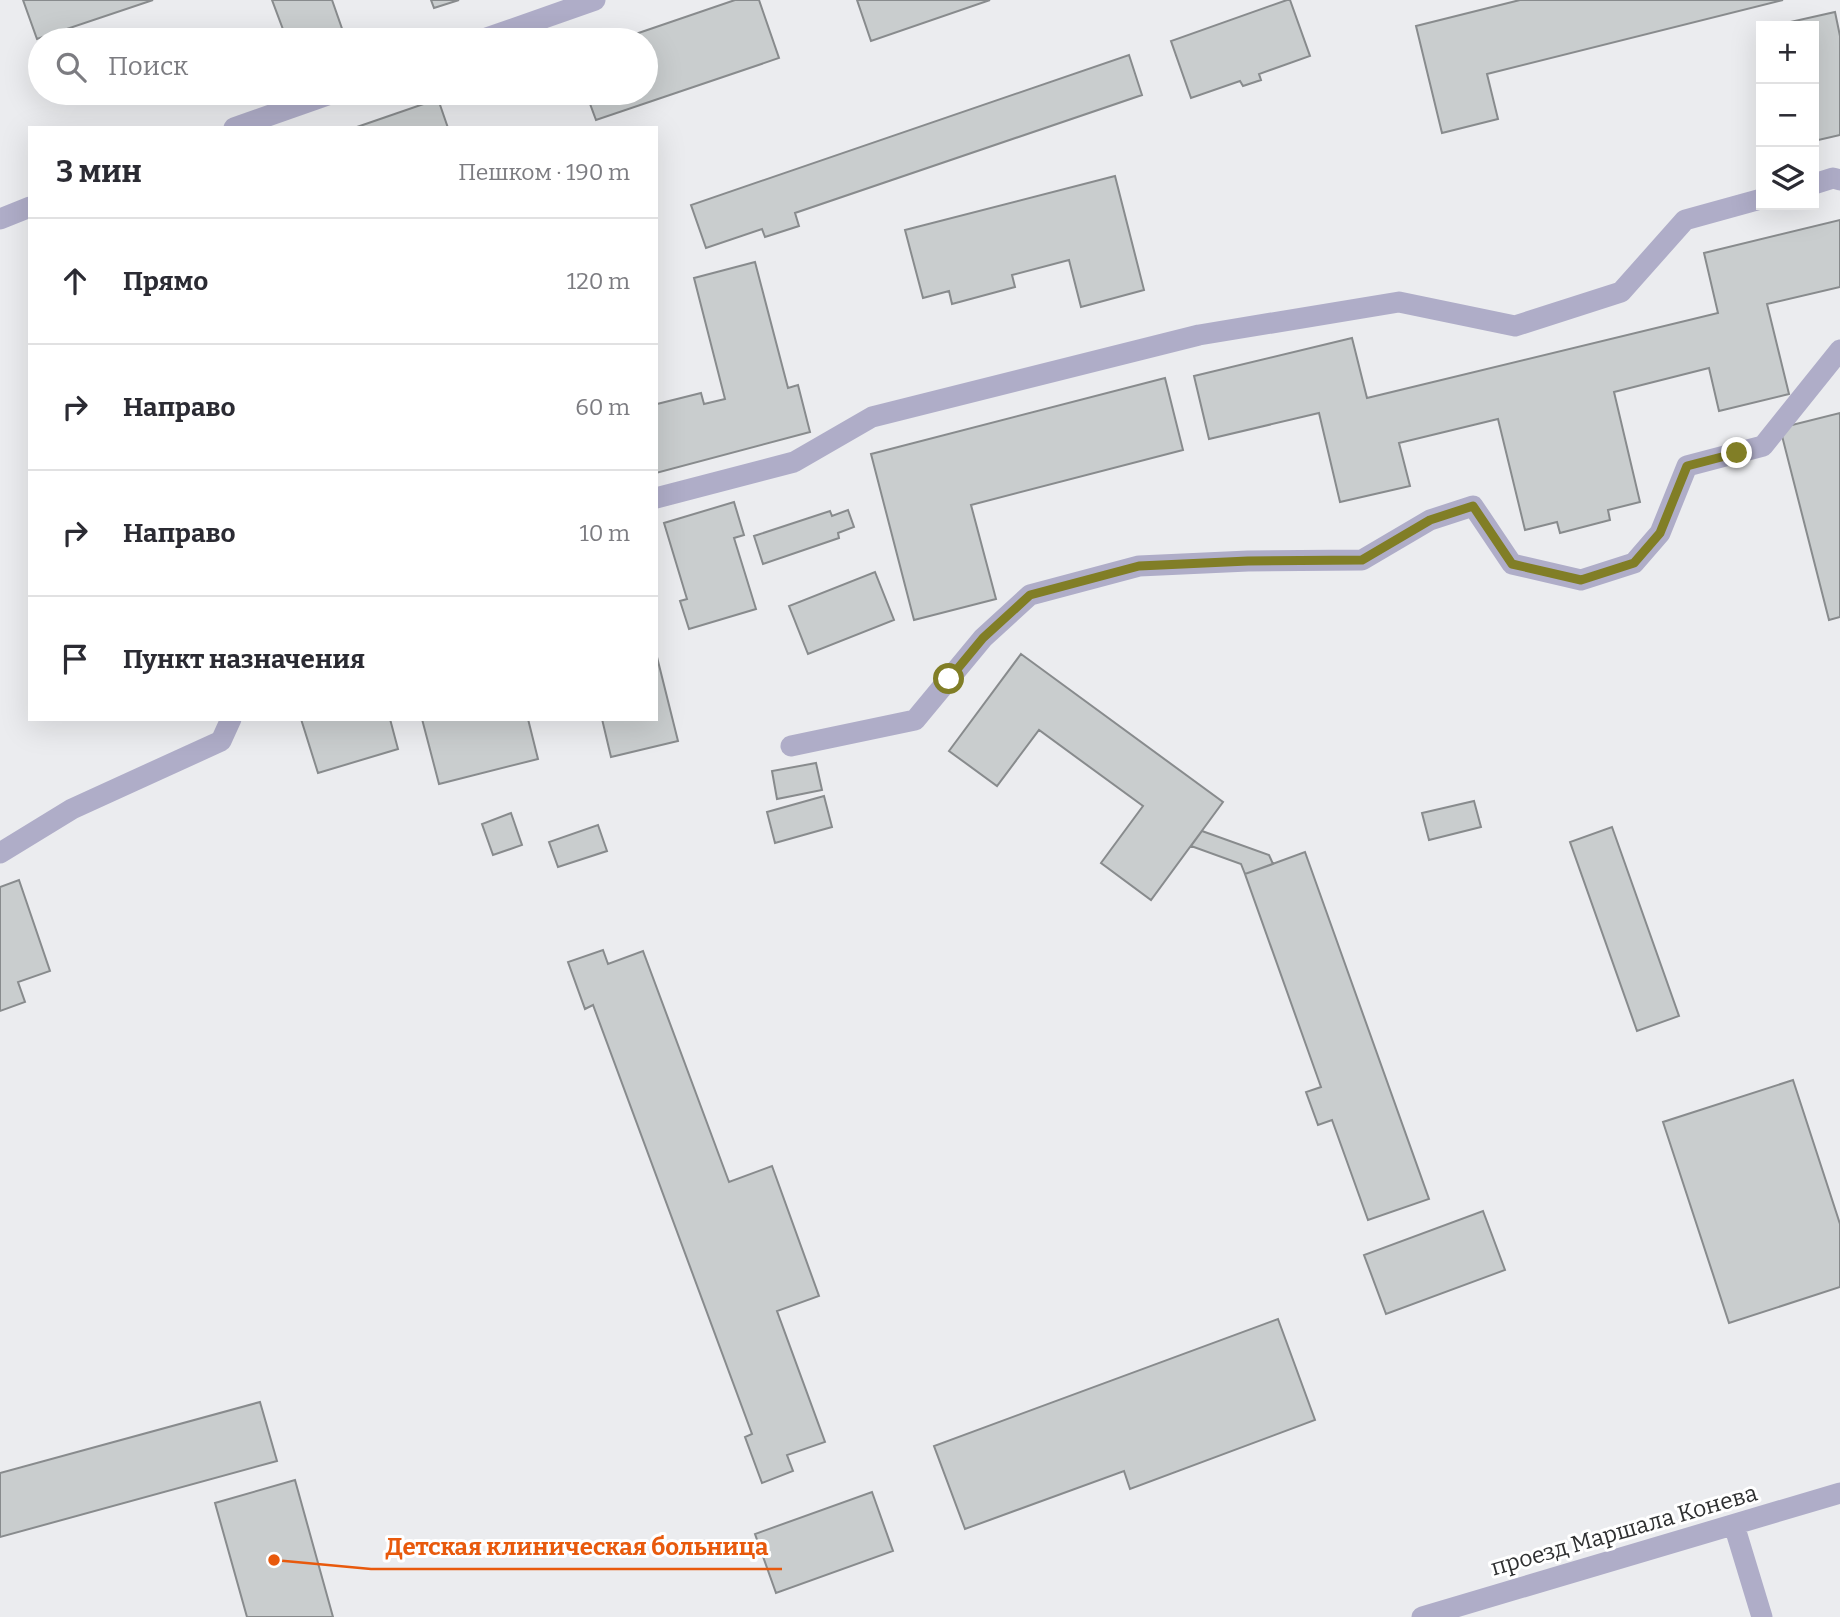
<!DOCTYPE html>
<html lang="ru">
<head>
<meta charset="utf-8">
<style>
  :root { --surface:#fff; --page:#f7f7f7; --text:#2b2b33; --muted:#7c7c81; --line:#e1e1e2 }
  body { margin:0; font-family:Bitter,serif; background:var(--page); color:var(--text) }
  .controls { position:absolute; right:21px; top:21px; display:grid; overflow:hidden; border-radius:0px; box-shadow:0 7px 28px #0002 }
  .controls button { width:63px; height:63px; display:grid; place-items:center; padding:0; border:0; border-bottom:2px solid var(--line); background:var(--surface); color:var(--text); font:35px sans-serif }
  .stop { position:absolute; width:21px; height:21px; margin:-16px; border:5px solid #817e26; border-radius:50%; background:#fff }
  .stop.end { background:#817e26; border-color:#fff; box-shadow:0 2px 7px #0008 }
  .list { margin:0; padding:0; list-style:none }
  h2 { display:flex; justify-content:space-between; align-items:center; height:91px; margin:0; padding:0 28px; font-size:30px }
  h2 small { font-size:23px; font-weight:400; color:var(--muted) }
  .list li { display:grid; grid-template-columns:46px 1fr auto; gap:21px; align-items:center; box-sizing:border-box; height:126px; padding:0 28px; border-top:2px solid var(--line) }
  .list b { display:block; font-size:26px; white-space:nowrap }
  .list em { font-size:23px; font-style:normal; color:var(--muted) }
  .icon { flex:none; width:38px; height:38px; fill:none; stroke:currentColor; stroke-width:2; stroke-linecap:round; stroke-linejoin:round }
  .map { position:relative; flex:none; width:1840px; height:1617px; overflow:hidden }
  .search { position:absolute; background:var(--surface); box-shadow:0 7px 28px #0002; left:28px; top:28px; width:630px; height:77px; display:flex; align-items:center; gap:18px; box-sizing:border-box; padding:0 24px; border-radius:38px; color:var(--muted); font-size:26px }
  .panel { position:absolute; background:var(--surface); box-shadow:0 7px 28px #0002; left:28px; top:126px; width:630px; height:595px; border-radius:0px }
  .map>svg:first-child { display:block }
  .building { fill:#c9cdce; stroke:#888b8d; stroke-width:2 }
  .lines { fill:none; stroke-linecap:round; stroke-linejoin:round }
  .minor { stroke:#afadc8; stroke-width:21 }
  .route { stroke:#817e26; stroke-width:9 }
  .labels { text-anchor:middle; stroke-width:6; stroke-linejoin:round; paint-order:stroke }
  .street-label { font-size:23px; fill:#2f3031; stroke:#fff }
  .leader { fill:none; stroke:#e8590c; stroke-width:2.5 }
  .callout-dot { fill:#e8590c; stroke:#fff; stroke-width:2.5 }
  .callout-label { font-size:24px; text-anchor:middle; font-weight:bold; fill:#e8590c; stroke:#fff; stroke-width:6; stroke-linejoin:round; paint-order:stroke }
</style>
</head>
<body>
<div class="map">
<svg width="1840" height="1617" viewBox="0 0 1840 1617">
  <rect width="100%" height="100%" fill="#ebecef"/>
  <path class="building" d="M23,0h130l-116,39z
    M272,0h60l14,40h-59z
    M431,0h28l-25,8z
    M735,0h24l20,58 -183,62 -10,-27h60v-53h-28z
    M857,0h133l-119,41z
    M1287,0h3l20,56 -51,18 2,6 -18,6 -3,-5 -49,17 -20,-57z
    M1520,0h263l-296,74 11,45 -56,14 -26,-107z
    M1835,12l5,24v99l-26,6v-115h-42z
    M1129,55l13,40 -347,118 4,13 -34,11 -3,-8 -56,19 -15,-43z
    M438,99l10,29h-94z
    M1115,176l29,114 -63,17 -12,-47 -57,15 3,12 -63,17 -3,-13 -26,7 -18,-68z
    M1840,220v67l-73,17 22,90 -70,17 -10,-43 -95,24 26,110 -32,8 2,10 -50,13 -3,-11 -32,8 -27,-111 -99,24 11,43 -70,16 -21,-89 -110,26 -15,-63 158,-38 15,60 351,-85 -14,-60z
    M755,262l33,126 10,-3 12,47 -154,41v-73l1,4 44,-11 3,11 21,-5 -31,-121z
    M1165,378l18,72 -212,55 25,94 -82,21 -43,-166z
    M1840,413v204l-11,3 -49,-192z
    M734,502l10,33 -10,3 22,71 -67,20 -9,-28 7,-2 -23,-76z
    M848,510l6,17 -16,6 1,5 -76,26 -9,-28 76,-25 2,5z
    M875,572l19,48 -86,34 -19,-48z
    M656,653l22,88 -67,16 -9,-38h54z
    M1021,654l202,148 -72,98 -50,-37 42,-57 -104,-76 -42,56 -48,-35z
    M301,719h89l8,30 -80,24z
    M422,719h106l10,40 -99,25z
    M816,763l6,27 -45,9 -5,-28z
    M824,796l8,31 -57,16 -8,-31z
    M1474,801l7,26 -52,13 -7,-27z
    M511,813l11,32 -29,10 -11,-31z
    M598,825l9,26 -49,16 -9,-25z
    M1612,827l67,189 -42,15 -67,-189z
    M1202,831l67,24 4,9 -28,10 -4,-10 -50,-18z
    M1305,852l124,347 -61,21 -36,-100 -14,5 -12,-33 15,-5 -76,-213z
    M19,880l31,91 -32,11 7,20 -25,9v-124z
    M603,950l5,14 35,-13 86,231 43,-16 47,130 -42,15 48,131 -38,13 6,16 -31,12 -17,-46 7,-3 -159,-429 -8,4 -17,-47z
    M1793,1080l47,144v63l-111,36 -66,-201z
    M1483,1211l22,59 -119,44 -22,-59z
    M1278,1319l37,101 -185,69 -6,-18 -159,58 -31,-83z
    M260,1402l17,59 -277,76v-64z
    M295,1480l38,137h-86l-32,-114z
    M872,1492l21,59 -117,42 -21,-59z"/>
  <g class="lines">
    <path class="minor" d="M481,40l114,-40
      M234,128l99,-35
      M1814,184l19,-6 7,2
      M0,219l30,-12
      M656,498l138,-36 78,-45 327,-82 200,-33 116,24 106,-34 64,-72 76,-21
      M791,746l124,-26 68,-82 47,-43 109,-29 109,-5 114,-1 68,-40 43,-14 39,58 69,16 53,-17 26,-30 27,-67 76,-20 77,-96
      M0,853l72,-44 149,-68 10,-22
      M1734,1525l28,92
      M1422,1617l418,-124"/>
  </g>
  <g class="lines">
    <path class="route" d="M949,679l34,-41 47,-43 109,-29 109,-5 114,-1 68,-40 43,-14 39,58 69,16 53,-17 26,-30 27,-67 50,-13"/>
  </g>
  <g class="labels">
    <g class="street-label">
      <text transform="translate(1624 1530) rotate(-16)" y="8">проезд Маршала Конева</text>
    </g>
  </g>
  <path class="leader" d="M274 1560L371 1569H782"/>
  <circle class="callout-dot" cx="274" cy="1560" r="7"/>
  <g class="callout-label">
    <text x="577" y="1555">Детская клиническая больница</text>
  </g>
</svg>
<div class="controls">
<button>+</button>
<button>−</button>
<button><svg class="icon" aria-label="layers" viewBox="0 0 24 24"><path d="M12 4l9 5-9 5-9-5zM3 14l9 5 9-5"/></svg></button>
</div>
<div class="stop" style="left:949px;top:679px"></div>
<div class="stop end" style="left:1737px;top:453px"></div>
<div class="search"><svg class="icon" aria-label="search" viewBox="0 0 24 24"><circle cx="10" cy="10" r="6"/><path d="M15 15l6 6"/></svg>Поиск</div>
<section class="panel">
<h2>3 мин<small>Пешком · 190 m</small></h2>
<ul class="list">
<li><svg class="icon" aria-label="ahead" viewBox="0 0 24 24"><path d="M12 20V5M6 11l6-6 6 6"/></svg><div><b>Прямо</b></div><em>120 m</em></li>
<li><svg class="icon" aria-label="right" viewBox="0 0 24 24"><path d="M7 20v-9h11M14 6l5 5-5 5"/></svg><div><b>Направо</b></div><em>60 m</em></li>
<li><svg class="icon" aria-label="right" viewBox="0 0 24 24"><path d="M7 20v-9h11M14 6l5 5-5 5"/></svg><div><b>Направо</b></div><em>10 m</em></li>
<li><svg class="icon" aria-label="arrive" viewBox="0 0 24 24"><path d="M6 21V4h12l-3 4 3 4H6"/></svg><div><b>Пункт назначения</b></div></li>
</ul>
</section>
</div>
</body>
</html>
